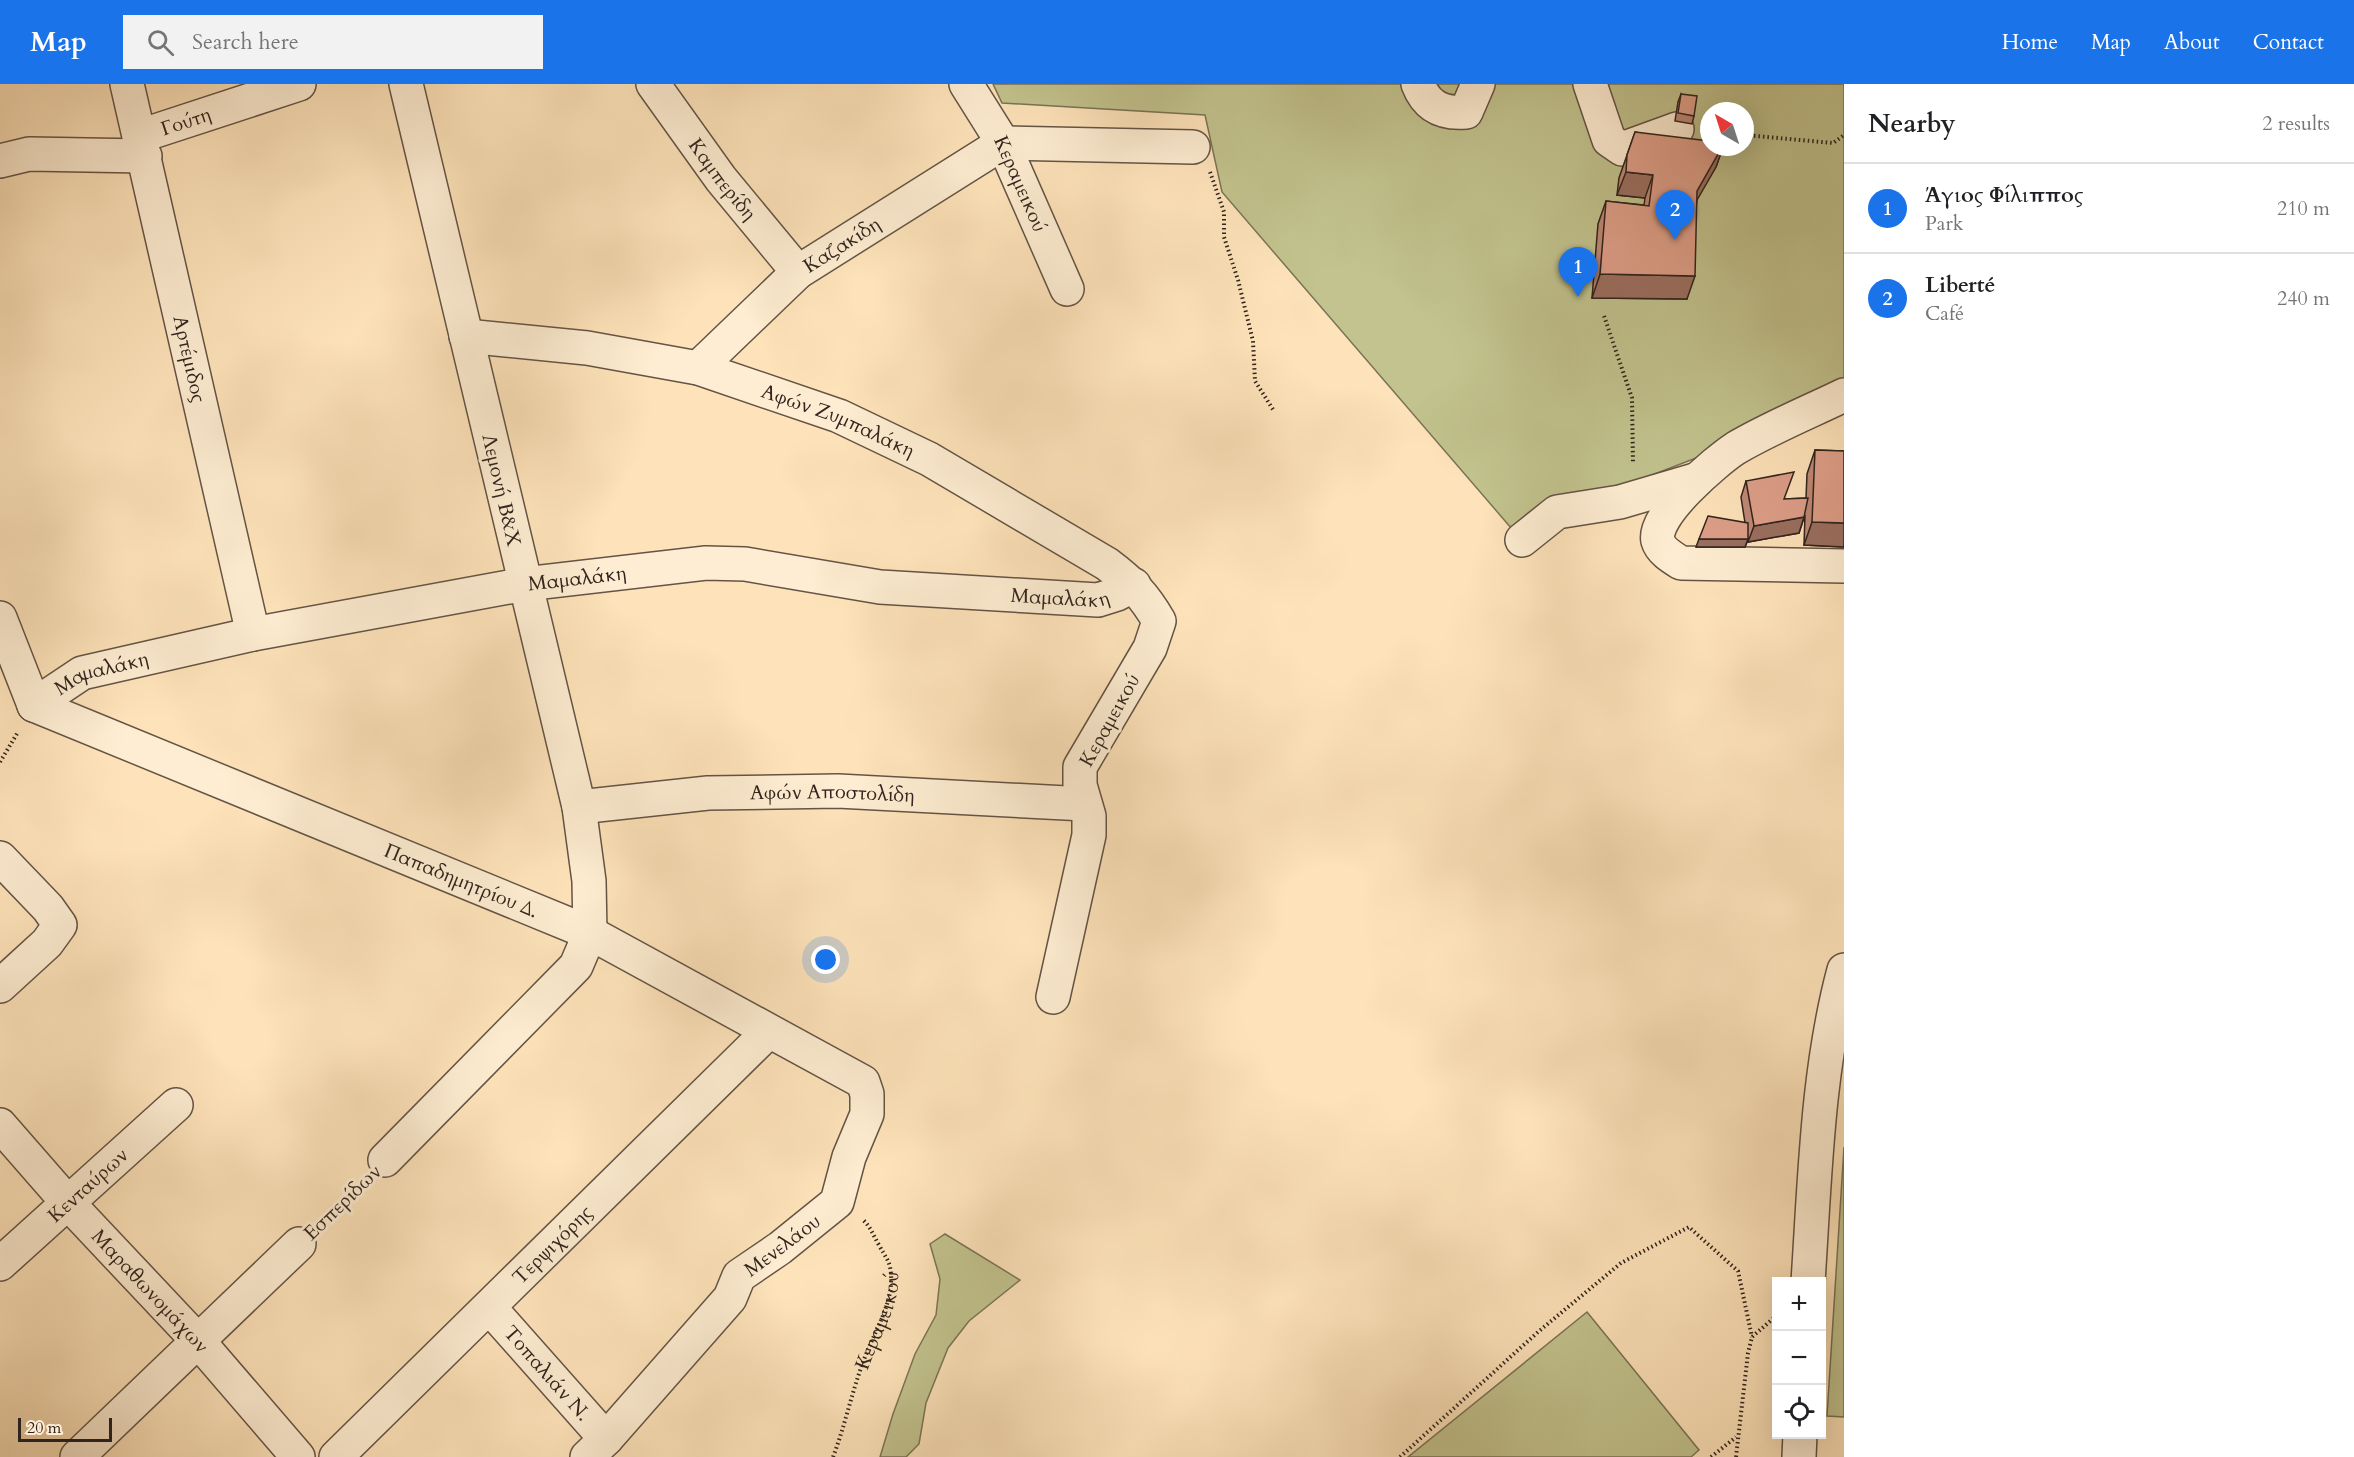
<!DOCTYPE html>
<html lang="en">
<head>
<meta charset="utf-8">
<style>
  :root { --surface:#fff; --page:#f2f2f2; --text:#202124; --muted:#757577; --line:#e0e0e0; --accent:#1a73e8 }
  body { margin:0; font-family:Cardo,serif; background:var(--page); color:var(--text) }
  .controls { position:absolute; right:18px; bottom:18px; display:grid; overflow:hidden; border-radius:0px; box-shadow:0 6px 24px #0002 }
  .controls button { width:54px; height:54px; display:grid; place-items:center; padding:0; border:0; border-bottom:2px solid var(--line); background:var(--surface); color:var(--text); font:30px sans-serif }
  .compass { position:absolute; left:1700px; top:18px; width:54px; height:54px; border-radius:50%; background:var(--surface); box-shadow:0 6px 24px #0002; rotate:321deg }
  .scale { position:absolute; left:18px; bottom:15px; width:94px; box-sizing:border-box; padding-left:6px; border:3px solid #31241e; border-top:0; font-size:16px; line-height:21px; white-space:nowrap; color:#31241e; -webkit-text-stroke:4px #feedd2; paint-order:stroke }
  .you { position:absolute; left:826px; top:876px; width:21px; height:21px; margin:-15px; border:4px solid #fff; border-radius:50%; background:#1a73e8; box-shadow:0 0 0 9px #1a73e833 }
  .badge { display:grid; place-items:center; width:39px; height:39px; border-radius:50%; background:var(--accent); color:#fff; font-size:20px; font-weight:700 }
  .pin { position:absolute; translate:-50% -50px; filter:drop-shadow(0 2px 3px #0008) }
  .pin::after { content:''; position:absolute; top:32px; width:21px; height:18px; background:inherit; clip-path:polygon(0 0,100% 0,50% 100%) }
  .list { margin:0; padding:0; list-style:none }
  h2 { display:flex; justify-content:space-between; align-items:center; height:78px; margin:0; padding:0 24px; font-size:26px }
  h2 small { font-size:20px; font-weight:400; color:var(--muted) }
  .list li { display:grid; grid-template-columns:39px 1fr auto; gap:18px; align-items:center; box-sizing:border-box; height:90px; padding:0 24px; border-top:2px solid var(--line) }
  .list b { display:block; font-size:22px; white-space:nowrap }
  .list p { margin:0; font-size:20px; white-space:nowrap; color:var(--muted) }
  .list em { font-size:20px; font-style:normal; color:var(--muted) }
  .icon { flex:none; width:33px; height:33px; fill:none; stroke:currentColor; stroke-width:2; stroke-linecap:round; stroke-linejoin:round }
  .map { position:relative; flex:none; width:1844px; height:1373px; overflow:hidden }
  header { display:flex; align-items:center; gap:36px; box-sizing:border-box; height:84px; padding:0 30px; background:var(--accent); color:#fff }
  header strong { font-size:28px }
  nav { display:flex; gap:33px; margin-inline-start:auto; font-size:21px }
  .search { width:420px; height:54px; background:var(--page); display:flex; align-items:center; gap:15px; box-sizing:border-box; padding:0 21px; border-radius:0px; color:var(--muted); font-size:22px }
  main { display:flex }
  aside { flex:1; background:var(--surface) }
  .map>svg:first-child { display:block }
  .green { fill:#c2c38e; stroke:#7a7456; stroke-width:1.5; fill-rule:evenodd }
  .lines { fill:none; stroke-linecap:round; stroke-linejoin:round }
  .minor-casing { stroke:#645445; stroke-width:36 }
  .path { stroke:#31241e; stroke-width:4; stroke-dasharray:1.5 3; stroke-linecap:butt }
  .minor { stroke:#feedd2; stroke-width:33 }
  .wall { fill:#bf8976; stroke:#31241e; stroke-width:1.5 }
  .shaded-wall { fill:#9b6f60; stroke:#31241e; stroke-width:1.5 }
  .building { fill:#de9f89; stroke:#31241e; stroke-width:1.5 }
  .labels { text-anchor:middle; stroke-width:6; stroke-linejoin:round; paint-order:stroke }
  .street-label { font-size:20px; fill:#31241e; stroke:#feedd2 }
</style>
</head>
<body>
<header>
<strong>Map</strong>
<div class="search"><svg class="icon" aria-label="search" viewBox="0 0 24 24"><circle cx="10" cy="10" r="6"/><path d="M15 15l6 6"/></svg>Search here</div>
<nav><a>Home</a><a>Map</a><a>About</a><a>Contact</a></nav>
</header>
<main>
<div class="map">
<svg width="1844" height="1373" viewBox="0 0 1844 1373">
  <rect width="100%" height="100%" fill="#fee3ba"/>
  <filter id="stains"><feTurbulence type="fractalNoise" baseFrequency=".00333" numOctaves="4"/><feColorMatrix values="0 0 0 0 .2 0 0 0 0 .09 0 0 0 0 .02 0 0 0 .5 -.17"/></filter>
  <radialGradient id="worn" r=".72"><stop offset=".6" stop-color="#630" stop-opacity="0"/><stop offset="1" stop-color="#630" stop-opacity=".3"/></radialGradient>
  <path class="green" d="M993,0h851v317l-332,128 -290,-337 -17,-77 -203,-12zM1709,27h36v36h-36z
    M1844,1063v270l-17,-1z
    M945,1150l75,46 -51,41 -21,27 -22,55 -7,41 -13,13h-26l13,-43 22,-60 21,-39 4,-36 -10,-35z
    M1587,1228l112,138 -8,7h-283z"/>
  <g class="lines">
    <defs>
      <g id="minor">
        <path id="s2" d="M127,0l126,550"/>
        <path id="s3" d="M653,0l68,95 77,93"/>
        <path id="s4" d="M966,0l37,59 64,146"/>
        <path d="M1418,0c9,23 25,30 48,28l12,-28"/>
        <path d="M1590,0l19,56 13,9 55,-20"/>
        <path id="s5" d="M140,52l159,-52"/>
        <path d="M0,77l29,-7 116,2"/>
        <path id="s6" d="M466,252l121,12 111,20 141,48 90,43 178,105c24,18 37,31 52,57l-9,27 -70,119v18l9,31v19l-36,162"/>
        <path id="s7" d="M698,284l100,-96 205,-129 190,4"/>
        <path d="M1844,311c-35,17 -74,33 -108,53 -20,13 -85,68 -78,93 3,10 15,17 23,22l163,3"/>
        <path d="M1522,456l35,-28 63,-10 78,-23"/>
        <path d="M0,534l34,87"/>
        <path id="s8" d="M34,621l556,228 273,149 4,12v20l-18,43 -12,45 -57,46 -41,28 -9,22 -124,141 -19,18"/>
        <path id="s9" d="M34,621l48,-32 171,-39 272,-50 181,-21 39,1 135,23 218,13 19,-6 17,-9"/>
        <path id="s10" d="M579,723l129,-14 130,-2 247,13"/>
        <path d="M0,774l48,50 12,17 -13,18 -47,43"/>
        <path id="s11" d="M0,1041l69,79 130,138 99,115"/>
        <path d="M385,1076l191,-194 14,-33 -1,-52 -10,-74 -173,-723"/>
        <path id="s12" d="M0,1180l176,-159"/>
        <path d="M1808,1198c7,-104 9,-211 36,-312"/>
        <path id="s13" d="M489,1223l117,132"/>
        <path d="M77,1373l222,-213"/>
        <path id="s14" d="M336,1373l432,-425"/>
        <path d="M1799,1373l1,-23"/>
      </g>
    </defs>
    <use href="#minor" class="minor-casing"/>
    <g class="path">
      <path d="M1745,51l88,8 11,-8"/>
      <path d="M1210,88l14,40v25l14,43 15,61 2,40 19,30"/>
      <path d="M1604,232l28,82 1,66"/>
      <path d="M0,678l18,-30"/>
      <path d="M321,1138l42,-41"/>
      <path id="s1" d="M833,1373c13,-34 20,-71 34,-105 10,-25 26,-50 24,-78 -1,-14 -6,-17 -12,-29 -6,-10 -8,-18 -17,-26"/>
      <path d="M1400,1373l138,-125 83,-69 68,-36 49,44 14,66"/>
      <path d="M1711,1373l25,-20"/>
      <path d="M1736,1373l12,-104 4,-16 24,-21"/>
    </g>
    <use href="#minor" class="minor"/>
  </g>
  <path class="wall" d="M1681,10l13,22 -2,8 -17,-3 3,-19z
    M1635,48l74,15h14l-7,20 -19,32 -10,100 -95,-1 6,-74 8,-23 38,4 1,-7 -28,-3 2,-17z
    M1815,366l29,1v96l-40,-2 1,-30 -6,18 -51,9v-2l-3,7h-49l49,-24 -4,-26 5,-16 38,18 22,-1 1,-24z"/>
  <path class="shaded-wall" d="M1722,63h1l-7,20 -27,47 8,-23z
    M1626,88l27,3 -8,23 -28,-3z
    M1600,190l95,2 -8,23 -95,-1z
    M1804,433l-5,16 -51,9 6,-16z
    M1812,438l32,1v24l-40,-2z
    M1699,455h49l-3,8h-49z"/>
  <path class="building" d="M1681,10l16,2 -3,20 -16,-3z
    M1635,48l74,9v6h13l-25,44 -2,85 -95,-2 6,-73 43,5 4,-31 -27,-3 1,-17z
    M1815,366l29,1v72l-32,-1z
    M1794,388l-10,27 24,-1 -4,19 -50,9 -8,-45z
    M1708,432l40,7v16h-49z"/>
  <g class="labels">
    <g class="street-label">
      <text dy="7" stroke="none"><textPath href="#s5" startOffset="48">Γούτη</textPath></text>
      <text dy="7" stroke="none"><textPath href="#s3" startOffset="118">Καμπερίδη</textPath></text>
      <text dy="7" stroke="none"><textPath href="#s4" startOffset="114">Κεραμεικού</textPath></text>
      <text dy="7" stroke="none"><textPath href="#s7" startOffset="190">Καζακίδη</textPath></text>
      <text dy="7" stroke="none"><textPath href="#s2" startOffset="282">Αρτέμιδος</textPath></text>
      <text dy="7" stroke="none"><textPath href="#s6" startOffset="384">Αφών Ζυμπαλάκη</textPath></text>
      <text transform="translate(502 406) rotate(77)" y="7">Λεμονή Β&amp;Χ</text>
      <text dy="7" stroke="none"><textPath href="#s9" startOffset="562">Μαμαλάκη</textPath></text>
      <text dy="7" stroke="none"><textPath href="#s9" startOffset="1048">Μαμαλάκη</textPath></text>
      <text dy="7" stroke="none"><textPath href="#s9" startOffset="76">Μαμαλάκη</textPath></text>
      <text transform="translate(1109 636) rotate(-61)" y="7">Κεραμεικού</text>
      <text dy="7" stroke="none"><textPath href="#s10" startOffset="254">Αφών Αποστολίδη</textPath></text>
      <text dy="7" stroke="none"><textPath href="#s8" startOffset="462">Παπαδημητρίου Δ.</textPath></text>
      <text dy="7" stroke="none"><textPath href="#s12" startOffset="118">Κενταύρων</textPath></text>
      <text transform="translate(342 1118) rotate(-44)" y="7">Εσπερίδων</text>
      <text dy="7" stroke="none"><textPath href="#s14" startOffset="303">Τερψιχόρης</textPath></text>
      <text transform="translate(782 1161) rotate(-37)" y="7">Μενελάου</text>
      <text dy="7" stroke="none"><textPath href="#s11" startOffset="224">Μαραθωνομάχων</textPath></text>
      <text dy="7" stroke="none"><textPath href="#s1" startOffset="144">Κεραμεικού</textPath></text>
      <text dy="7" stroke="none"><textPath href="#s13" startOffset="88">Τοπαλιάν Ν.</textPath></text>
    </g>
  </g>
  <rect width="100%" height="100%" filter="url(#stains)"/>
  <rect width="100%" height="100%" fill="url(#worn)"/>
</svg>
<div class="controls">
<button>+</button>
<button>−</button>
<button><svg class="icon" aria-label="locate" viewBox="0 0 24 24"><circle cx="12" cy="12" r="6"/><path d="M12 2v4M12 18v4M2 12h4M18 12h4"/></svg></button>
</div>
<svg class="compass" viewBox="-18 -18 36 36"><path d="M0-13l5 13h-10z" fill="#e53935"/><path d="M0 13l5-13h-10z" fill="#757577"/></svg>
<div class="scale">20 m</div>
<div class="you"></div>
<div class="pin badge" style="left:1578px;top:213px">1</div>
<div class="pin badge" style="left:1675px;top:156px">2</div>
</div>
<aside>
<h2>Nearby<small>2 results</small></h2>
<ul class="list">
<li><span class="badge">1</span><div><b>Άγιος Φίλιππος</b><p>Park</p></div><em>210 m</em></li>
<li><span class="badge">2</span><div><b>Liberté</b><p>Café</p></div><em>240 m</em></li>
</ul>
</aside>
</main>
</body>
</html>
